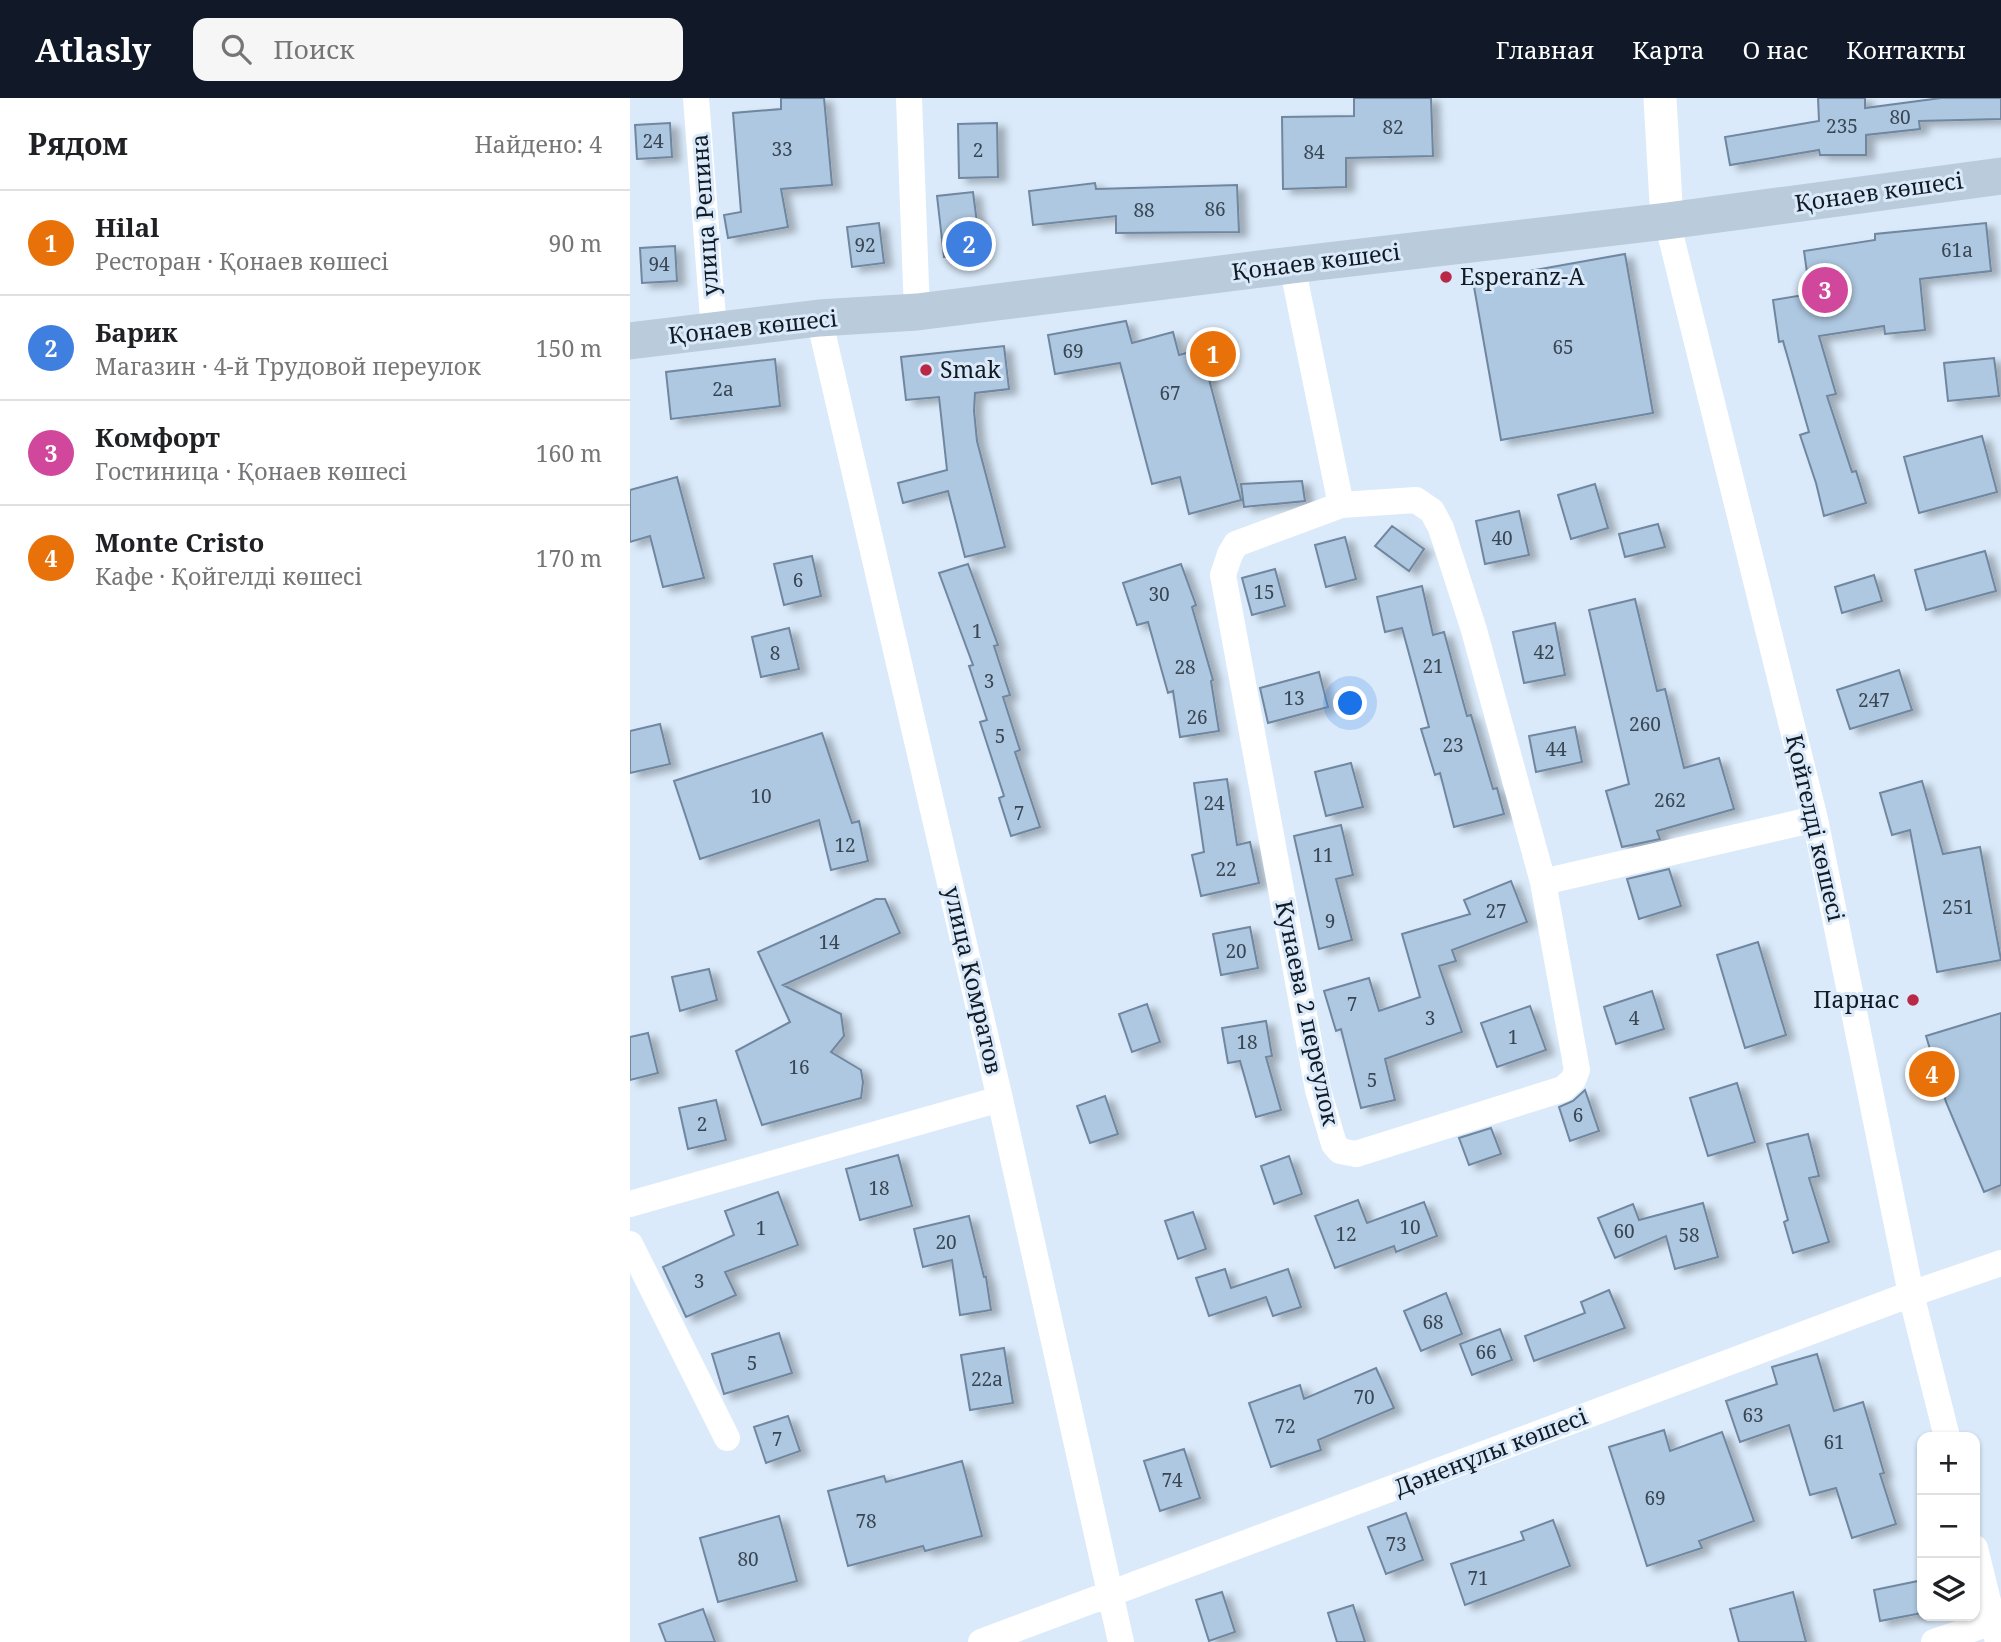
<!DOCTYPE html>
<html lang="ru">
<head>
<meta charset="utf-8">
<style>
  :root { --surface:#fff; --page:#f6f6f6; --text:#202124; --muted:#757577; --line:#e0e0e0; --accent:#111827 }
  body { margin:0; font-family:"Noto Serif",serif; background:var(--page); color:var(--text) }
  .controls { position:absolute; right:21px; bottom:21px; display:grid; overflow:hidden; border-radius:14px; box-shadow:0 2px 5px #0004 }
  .controls button { width:63px; height:63px; display:grid; place-items:center; padding:0; border:0; border-bottom:2px solid var(--line); background:var(--surface); color:var(--text); font:35px sans-serif }
  .you { position:absolute; left:721px; top:606px; width:24px; height:24px; margin:-18px; border:5px solid #fff; border-radius:50%; background:#1a73e8; box-shadow:0 0 0 10px #1a73e833 }
  .badge { display:grid; place-items:center; width:46px; height:46px; border-radius:50%; background:var(--accent); color:#fff; font-size:23px; font-weight:700 }
  .pin { position:absolute; translate:-50% -50%; border:4px solid #fff; box-shadow:0 2px 7px #0006 }
  .list { margin:0; padding:0; list-style:none }
  h2 { display:flex; justify-content:space-between; align-items:center; height:91px; margin:0; padding:0 28px; font-size:30px }
  h2 small { font-size:23px; font-weight:400; color:var(--muted) }
  .list li { display:grid; grid-template-columns:46px 1fr auto; gap:21px; align-items:center; box-sizing:border-box; height:105px; padding:0 28px; border-top:2px solid var(--line) }
  .list b { display:block; font-size:26px; white-space:nowrap }
  .list p { margin:0; font-size:23px; white-space:nowrap; color:var(--muted) }
  .list em { font-size:23px; font-style:normal; color:var(--muted) }
  .icon { flex:none; width:38px; height:38px; fill:none; stroke:currentColor; stroke-width:2; stroke-linecap:round; stroke-linejoin:round }
  .map { position:relative; flex:none; width:1371px; height:1544px; overflow:hidden }
  header { display:flex; align-items:center; gap:42px; box-sizing:border-box; height:98px; padding:0 35px; background:var(--accent); color:#fff }
  header strong { font-size:33px }
  nav { display:flex; gap:38px; margin-inline-start:auto; font-size:24px }
  .search { width:490px; height:63px; background:var(--page); display:flex; align-items:center; gap:18px; box-sizing:border-box; padding:0 24px; border-radius:14px; color:var(--muted); font-size:26px }
  main { display:flex }
  aside { flex:1; background:var(--surface) }
  .map>svg:first-child { display:block }
  .building { fill:#aec8e1; stroke:#6f879f; stroke-width:2; filter:url(#shadow) }
  .lines { fill:none; stroke-linecap:round; stroke-linejoin:round }
  .minor { stroke:#fff; stroke-width:26 }
  .tertiary { stroke:#fff; stroke-width:33 }
  .secondary { stroke:#bacbdb; stroke-width:37 }
  .poi-dot { fill:#b92845; stroke:#daeafa; stroke-width:2.5 }
  .labels { text-anchor:middle; stroke-width:6; stroke-linejoin:round; paint-order:stroke }
  .number-label { font-size:19px; fill:#394653 }
  .street-label { font-size:23px; fill:#121b24; stroke:#daeafa }
  .poi-label { font-size:23px; fill:#121b24; stroke:#daeafa; text-anchor:start }
</style>
</head>
<body>
<header>
<strong>Atlasly</strong>
<div class="search"><svg class="icon" aria-label="search" viewBox="0 0 24 24"><circle cx="10" cy="10" r="6"/><path d="M15 15l6 6"/></svg>Поиск</div>
<nav><a>Главная</a><a>Карта</a><a>О нас</a><a>Контакты</a></nav>
</header>
<main>
<aside>
<h2>Рядом<small>Найдено: 4</small></h2>
<ul class="list">
<li><span class="badge" style="background:#e8710a">1</span><div><b>Hilal</b><p>Ресторан · Қонаев көшесі</p></div><em>90 m</em></li>
<li><span class="badge" style="background:#3f7fe0">2</span><div><b>Барик</b><p>Магазин · 4-й Трудовой переулок</p></div><em>150 m</em></li>
<li><span class="badge" style="background:#d1479c">3</span><div><b>Комфорт</b><p>Гостиница · Қонаев көшесі</p></div><em>160 m</em></li>
<li><span class="badge" style="background:#e8710a">4</span><div><b>Monte Cristo</b><p>Кафе · Қойгелді көшесі</p></div><em>170 m</em></li>
</ul>
</aside>
<div class="map">
<svg width="1371" height="1544" viewBox="0 0 1371 1544">
  <defs>
    <filter id="shadow"><feDropShadow dx="8" dy="4.5" stdDeviation="3.5" flood-color="#0004"/></filter>
  </defs>
  <rect width="100%" height="100%" fill="#daeafa"/>
  <path class="building" d="M151,0h43l8,87 -51,4 7,38 -60,11 -4,-23 17,-3 -8,-99 48,-4z
    M724,0h77l2,58 -87,2v29l-63,2 -1,-72 72,-1z
    M1188,0h47v10l76,-10h60v21l-82,2 1,8 -54,6v20h-46l-1,-5 -89,15 -5,-28 94,-16z
    M40,25l2,34 -35,2 -2,-34z
    M367,25l1,54 -39,1 -1,-54z
    M465,85l1,6 141,-4 2,47 -123,1v-17l-83,9 -4,-34z
    M343,94l8,62 -37,3 -7,-61z
    M249,125l5,40 -32,4 -5,-40z
    M1356,125l5,48 -71,8 5,51 -40,4 -1,-8 -65,10 17,58 -9,2 25,76 4,-1 10,32 -42,13 -8,-33 -16,-48 9,-3 -26,-91 -4,1 -6,-42 37,-6 -6,-43 71,-11v-6z
    M45,148l2,35 -35,2 -2,-35z
    M995,156l28,159 -152,27 -28,-159z
    M496,223l6,22 41,-11 6,23 22,-6 40,151 -52,14 -9,-37 -28,7 -32,-121 -65,11 -7,-39z
    M374,248l5,43 -34,4 -1,18 3,30 28,106 -40,10 -17,-66 -45,12 -5,-20 49,-13 -8,-73 -33,3 -5,-43z
    M1364,260l5,38 -51,5 -4,-38z
    M145,261l5,47 -109,13 -5,-47z
    M1352,338l15,56 -78,21 -15,-56z
    M47,379l27,101 -41,9 -13,-51 -20,6v-52z
    M672,383l3,20 -61,6 -3,-23z
    M965,386l13,44 -37,11 -13,-44z
    M889,413l10,44 -44,9 -9,-43z
    M1028,426l7,23 -40,10 -6,-23z
    M762,428l32,23 -15,22 -34,-25z
    M715,439l11,42 -30,8 -11,-42z
    M1355,453l11,40 -70,19 -11,-40z
    M182,458l9,40 -37,9 -10,-41z
    M338,466l30,81 -4,1 16,49 -7,2 17,53 -5,2 25,75 -29,9 -12,-38 5,-2 -24,-74 7,-2 -18,-54 4,-1 -34,-92z
    M551,466l15,41 -4,2 21,73 -2,1 8,50 -39,6 -7,-46 -5,2 -20,-71 -11,3 -14,-42z
    M645,471l10,37 -33,9 -10,-37z
    M1244,477l8,26 -40,12 -7,-26z
    M792,488l11,49 11,-3 23,84 4,-1 22,74 4,-1 7,26 -50,13 -14,-54 -5,2 -14,-46 8,-2 -27,-99 -17,4 -8,-35z
    M1005,501l22,92 8,-2 19,79 35,-10 15,51 -77,22 3,8 -38,8 -16,-56 23,-7 -40,-174z
    M925,525l10,52 -41,8 -11,-51z
    M159,530l10,41 -38,8 -9,-40z
    M1269,572l13,40 -62,19 -13,-39z
    M689,574l9,35 -60,16 -8,-35z
    M30,626l10,40 -40,9v-42z
    M945,629l7,35 -46,10 -7,-36z
    M192,635l30,90 7,-2 9,40 -37,9 -12,-50 -119,39 -26,-78z
    M721,665l12,44 -37,9 -11,-44z
    M597,681l10,66 13,-3 9,41 -58,13 -9,-41 12,-3 -10,-69z
    M1292,683l21,73 37,-7 21,113 -64,12 -27,-142 -18,5 -12,-42z
    M711,727l12,50 -17,4 16,61 -33,9 -25,-113z
    M1039,771l12,37 -42,13 -12,-40z
    M881,783l16,41 -75,28 4,11 -17,5 23,66 -77,27 10,41 -34,8 -20,-79 -5,2 -12,-40 45,-13 10,33 41,-14 -18,-63 68,-20 -6,-14z
    M246,801h9l15,34 -117,52 58,29 3,22 -13,16 30,18 2,12 -2,16 -99,27 -26,-74 54,-29 -32,-70z
    M620,829l8,41 -37,7 -8,-41z
    M1128,844l28,93 -41,13 -28,-93z
    M79,871l8,31 -37,11 -8,-34z
    M1022,893l12,38 -48,15 -12,-37z
    M517,906l13,38 -28,10 -13,-38z
    M900,908l16,44 -49,17 -16,-44z
    M1371,915v172l-17,7 -38,-90 -20,-66z
    M636,923l6,35 -6,1 15,53 -25,7 -16,-56 -12,2 -6,-35z
    M18,935l10,40 -28,7v-43z
    M1107,985l18,59 -47,14 -18,-58z
    M955,992l14,41 -29,10 -11,-34 14,-6z
    M475,998l13,38 -28,9 -13,-37z
    M86,1002l10,40 -38,9 -9,-41z
    M861,1030l10,26 -32,11 -10,-27z
    M1178,1036l11,42 -10,2 20,64 -36,11 -9,-31 4,-2 -21,-76z
    M268,1057l14,51 -52,14 -14,-51z
    M659,1058l13,38 -28,10 -13,-38z
    M148,1094l20,53 -73,27 11,23 -50,22 -23,-50 71,-32 -9,-24z
    M728,1102l9,23 57,-21 13,34 -41,16 -2,-6 -59,22 -20,-52z
    M1073,1105l15,54 -43,12 -9,-33 -51,22 -17,-40 35,-14 6,16z
    M563,1114l13,37 -28,10 -13,-38z
    M339,1118l15,61h2l5,33 -31,5 -8,-55 -29,7 -9,-38z
    M595,1171l6,19 57,-19 13,38 -28,9 -7,-19 -57,19 -13,-38z
    M979,1192l16,38 -91,33 -9,-25 60,-23 -4,-11z
    M816,1195l16,41 -41,17 -17,-40z
    M870,1231l12,31 -40,15 -12,-31z
    M149,1235l13,40 -68,21 -12,-40z
    M374,1250l9,55 -43,7 -9,-55z
    M1187,1256l17,57 29,-9 21,71 -4,1 16,50 -44,14 -16,-50 -26,7 -21,-70 -49,17 -14,-41 51,-17 -5,-17z
    M746,1270l18,40 -76,32 3,10 -50,17 -22,-64 51,-18 4,14z
    M158,1318l12,35 -34,12 -12,-36z
    M1034,1332l6,21 52,-19 32,89 -55,20 3,7 -55,18 -38,-119z
    M554,1351l16,49 -40,13 -16,-50z
    M332,1363l20,75 -57,15 -2,-5 -75,20 -20,-75 56,-15 2,6z
    M776,1415l17,47 -37,14 -18,-47z
    M149,1418l18,65 -79,21 -18,-64z
    M923,1422l17,46 -105,39 -14,-41 73,-24 -3,-8z
    M1288,1483l4,32 -42,8 -6,-31z
    M592,1494l13,40 -26,9 -13,-41z
    M1163,1494l13,50h-67l-9,-33z
    M723,1507l12,37h-28l-9,-29z
    M73,1511l12,33h-49l-7,-18z"/>
  <g class="lines">
    <path class="minor" d="M66,0l18,233
      M279,0l8,214
      M1037,123l148,598 96,475 36,143
      M662,167l49,240
      M189,220l181,781 121,543
      M786,402l16,11 9,17 33,102 69,252 34,188 -4,10 -10,9 -207,65 -16,-3 -6,-7 -16,-54 -95,-515 7,-21 6,-10 105,-39z
      M913,784l272,-63
      M0,1106l370,-105
      M0,1146l97,194
      M1345,1450l23,94
      M351,1544l930,-348 90,-31
      M1304,1544l67,-23"/>
    <path class="tertiary" d="M1030,0l7,123"/>
    <path class="secondary" d="M0,243l189,-23 98,-6 375,-47 375,-44 334,-45"/>
  </g>
  <g class="poi-dot">
    <circle cx="816" cy="179" r="7"/>
    <circle cx="296" cy="272" r="7"/>
    <circle cx="1283" cy="902" r="7"/>
  </g>
  <g class="labels">
    <g class="number-label">
      <text x="1270" y="26">80</text>
      <text x="1212" y="35">235</text>
      <text x="763" y="36">82</text>
      <text x="23" y="50">24</text>
      <text x="152" y="58">33</text>
      <text x="348" y="59">2</text>
      <text x="684" y="61">84</text>
      <text x="585" y="118">86</text>
      <text x="514" y="119">88</text>
      <text x="235" y="154">92</text>
      <text x="1327" y="159">61а</text>
      <text x="29" y="173">94</text>
      <text x="933" y="256">65</text>
      <text x="443" y="260">69</text>
      <text x="93" y="298">2а</text>
      <text x="540" y="302">67</text>
      <text x="872" y="447">40</text>
      <text x="168" y="489">6</text>
      <text x="634" y="501">15</text>
      <text x="529" y="503">30</text>
      <text x="347" y="540">1</text>
      <text x="914" y="561">42</text>
      <text x="145" y="562">8</text>
      <text x="803" y="575">21</text>
      <text x="555" y="576">28</text>
      <text x="359" y="590">3</text>
      <text x="664" y="607">13</text>
      <text x="1244" y="609">247</text>
      <text x="567" y="626">26</text>
      <text x="1015" y="633">260</text>
      <text x="370" y="645">5</text>
      <text x="823" y="654">23</text>
      <text x="926" y="658">44</text>
      <text x="131" y="705">10</text>
      <text x="1040" y="709">262</text>
      <text x="584" y="712">24</text>
      <text x="389" y="722">7</text>
      <text x="215" y="754">12</text>
      <text x="693" y="764">11</text>
      <text x="596" y="778">22</text>
      <text x="1328" y="816">251</text>
      <text x="866" y="820">27</text>
      <text x="700" y="830">9</text>
      <text x="199" y="851">14</text>
      <text x="606" y="860">20</text>
      <text x="722" y="913">7</text>
      <text x="800" y="927">3</text>
      <text x="1004" y="927">4</text>
      <text x="883" y="946">1</text>
      <text x="617" y="951">18</text>
      <text x="169" y="976">16</text>
      <text x="742" y="989">5</text>
      <text x="948" y="1024">6</text>
      <text x="72" y="1033">2</text>
      <text x="249" y="1097">18</text>
      <text x="780" y="1136">10</text>
      <text x="131" y="1137">1</text>
      <text x="994" y="1140">60</text>
      <text x="716" y="1143">12</text>
      <text x="1059" y="1144">58</text>
      <text x="316" y="1151">20</text>
      <text x="69" y="1190">3</text>
      <text x="803" y="1231">68</text>
      <text x="856" y="1261">66</text>
      <text x="122" y="1272">5</text>
      <text x="357" y="1288">22а</text>
      <text x="734" y="1306">70</text>
      <text x="1123" y="1324">63</text>
      <text x="655" y="1335">72</text>
      <text x="147" y="1348">7</text>
      <text x="1204" y="1351">61</text>
      <text x="542" y="1389">74</text>
      <text x="1025" y="1407">69</text>
      <text x="236" y="1430">78</text>
      <text x="766" y="1453">73</text>
      <text x="118" y="1468">80</text>
      <text x="848" y="1487">71</text>
    </g>
    <g class="street-label">
      <text transform="translate(1249 94) rotate(-8)" y="8">Қонаев көшесі</text>
      <text transform="translate(75 117) rotate(-94)" y="8">улица Репина</text>
      <text transform="translate(686 164) rotate(-7)" y="8">Қонаев көшесі</text>
      <text transform="translate(123 229) rotate(-6)" y="8">Қонаев көшесі</text>
      <text transform="translate(1185 730) rotate(77)" y="8">Қойгелді көшесі</text>
      <text transform="translate(343 882) rotate(77)" y="8">улица Комратов</text>
      <text transform="translate(677 915) rotate(78)" y="8">Кунаева 2 переулок</text>
      <text transform="translate(861 1354) rotate(-21)" y="8">Дәненұлы көшесі</text>
    </g>
    <g class="poi-label">
      <text x="830" y="187">Esperanz-A</text>
      <text x="310" y="280">Smak</text>
      <text x="1269" y="910" text-anchor="end">Парнас</text>
    </g>
  </g>
</svg>
<div class="controls">
<button>+</button>
<button>−</button>
<button><svg class="icon" aria-label="layers" viewBox="0 0 24 24"><path d="M12 4l9 5-9 5-9-5zM3 14l9 5 9-5"/></svg></button>
</div>
<div class="you"></div>
<div class="pin badge" style="left:583px;top:256px;background:#e8710a">1</div>
<div class="pin badge" style="left:339px;top:146px;background:#3f7fe0">2</div>
<div class="pin badge" style="left:1195px;top:192px;background:#d1479c">3</div>
<div class="pin badge" style="left:1302px;top:976px;background:#e8710a">4</div>
</div>
</main>
</body>
</html>
